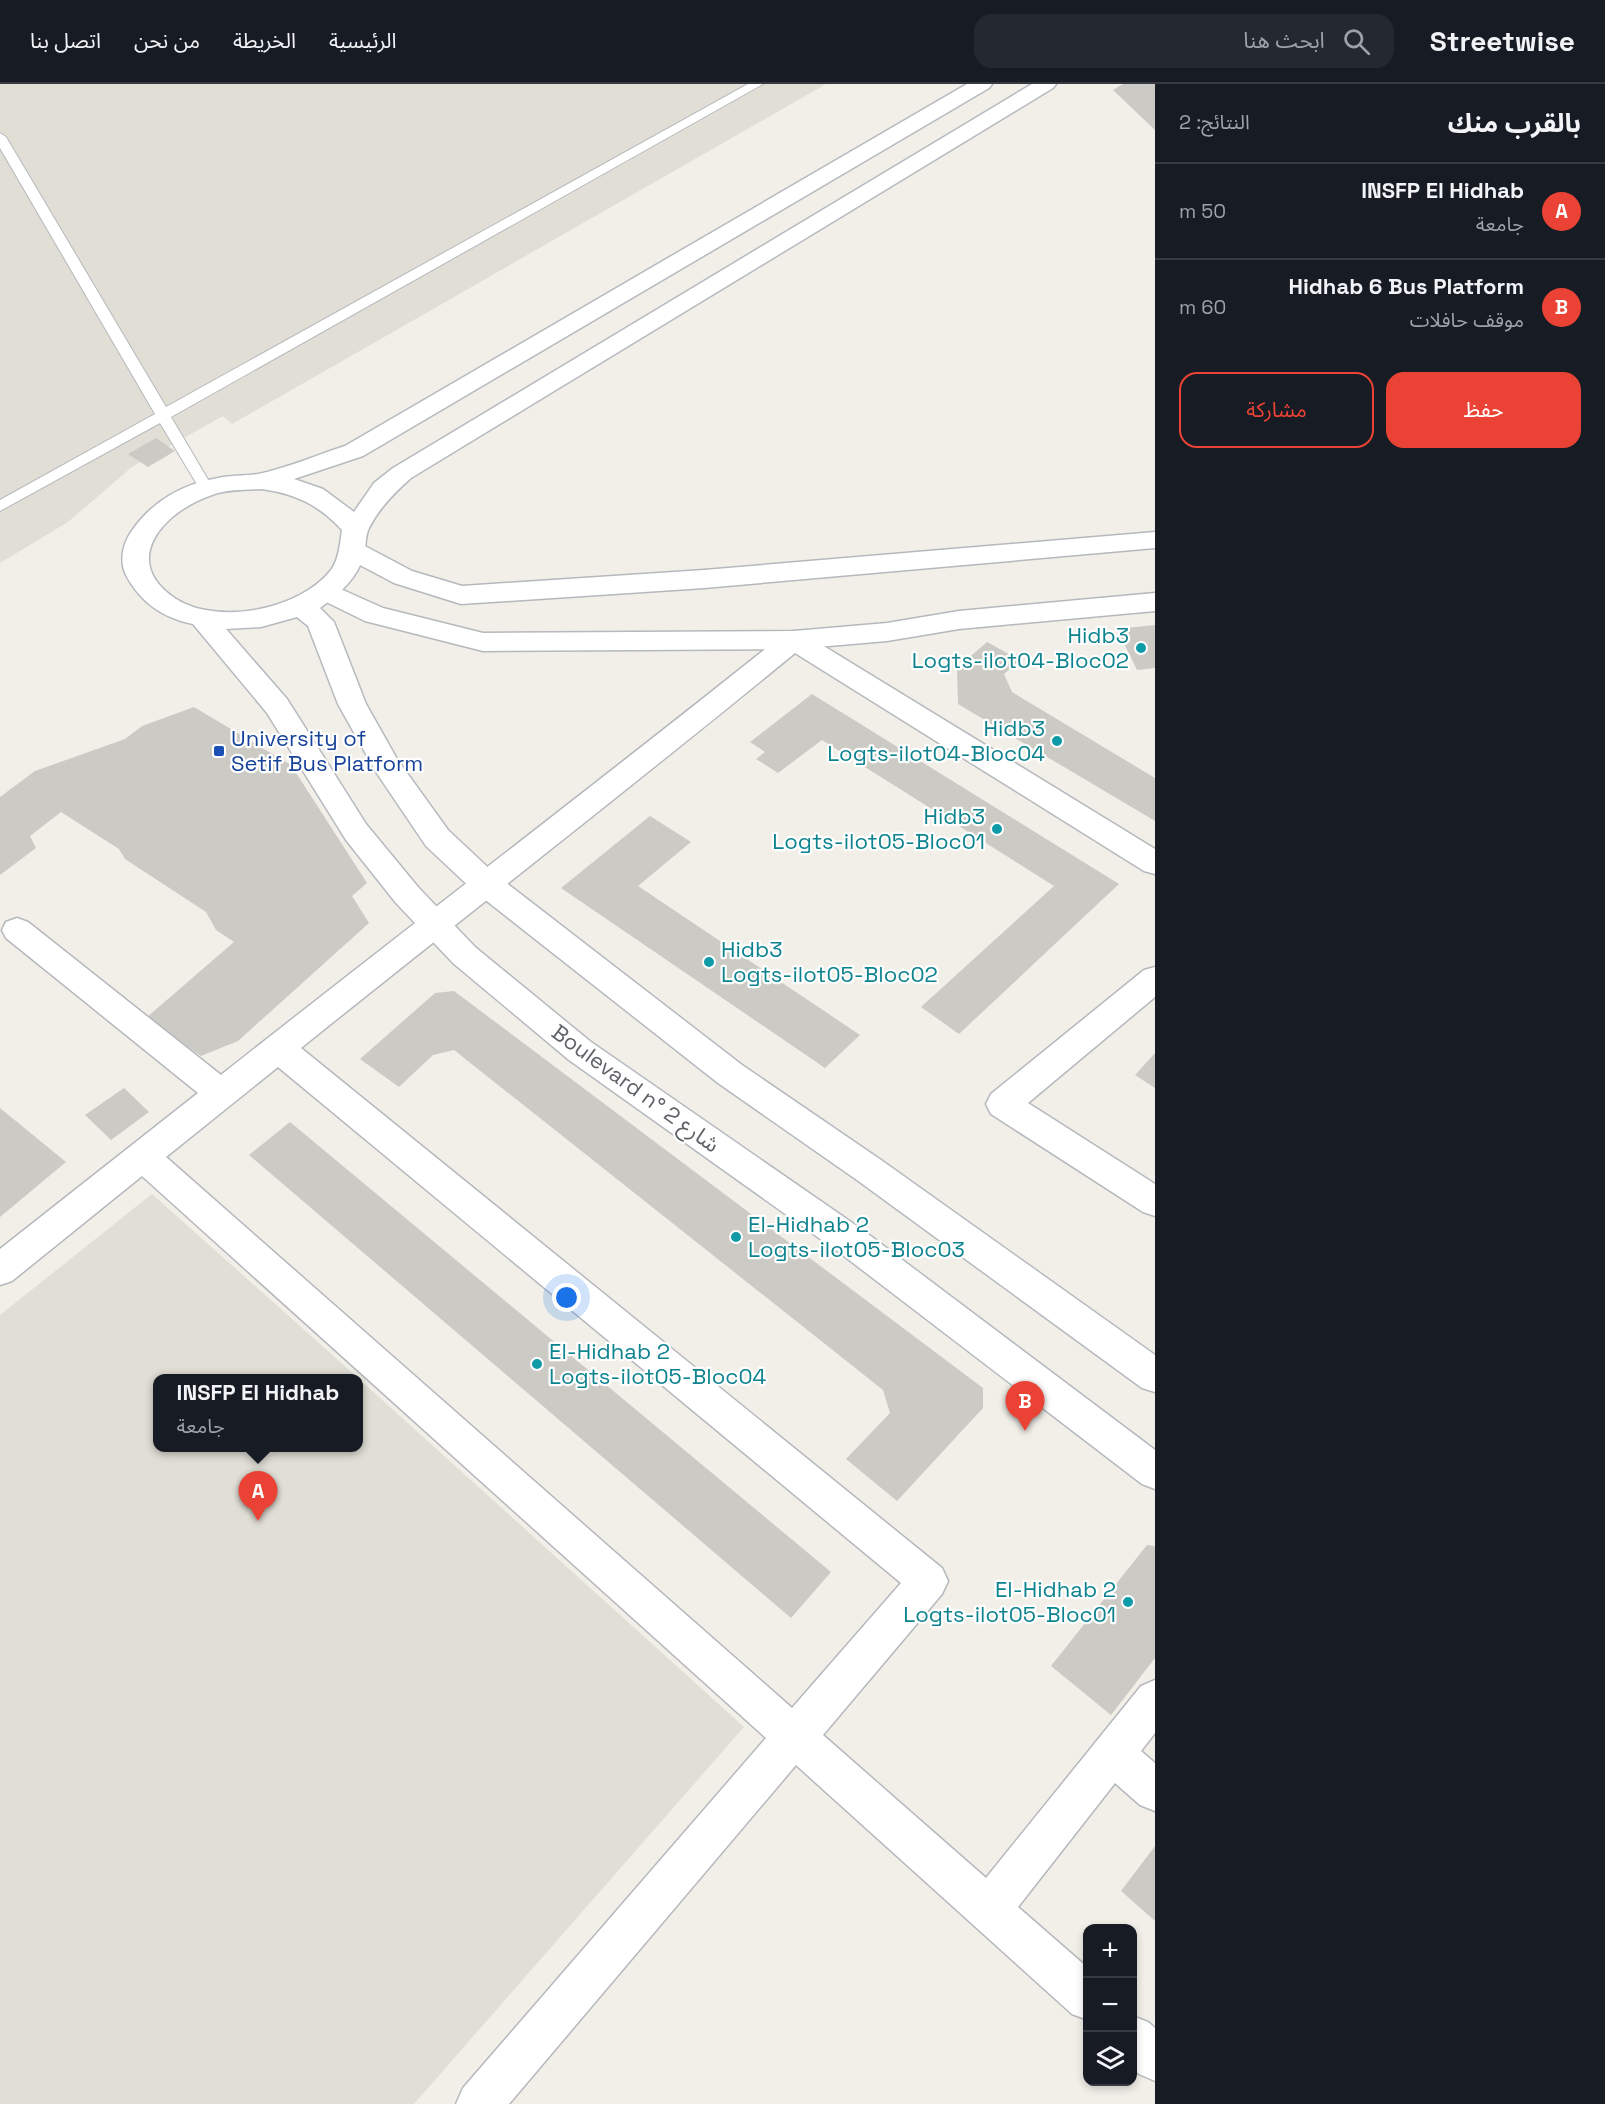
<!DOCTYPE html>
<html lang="ar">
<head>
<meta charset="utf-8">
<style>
  :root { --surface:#171b24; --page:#242831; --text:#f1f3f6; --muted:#9ea1a6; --line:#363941; --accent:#ea4335 }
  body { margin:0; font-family:"Space Grotesk","Noto Sans Arabic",sans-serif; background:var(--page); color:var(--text); direction:rtl }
  .controls { position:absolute; right:18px; bottom:18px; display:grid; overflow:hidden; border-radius:12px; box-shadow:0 3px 9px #0003 }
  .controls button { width:54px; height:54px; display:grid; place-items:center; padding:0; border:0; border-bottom:2px solid var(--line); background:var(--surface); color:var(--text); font:30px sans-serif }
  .you { position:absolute; left:567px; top:1214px; width:21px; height:21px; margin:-15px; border:4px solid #fff; border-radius:50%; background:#1a73e8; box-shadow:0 0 0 9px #1a73e833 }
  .badge { display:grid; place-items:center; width:39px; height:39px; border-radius:50%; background:var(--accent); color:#fff; font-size:20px; font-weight:700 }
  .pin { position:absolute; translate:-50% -50px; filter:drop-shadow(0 2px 3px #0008) }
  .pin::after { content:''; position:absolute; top:32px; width:21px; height:18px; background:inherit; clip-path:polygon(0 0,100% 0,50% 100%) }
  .popup { position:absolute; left:153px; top:1290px; width:210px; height:78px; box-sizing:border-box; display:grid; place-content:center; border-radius:12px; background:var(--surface); filter:drop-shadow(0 2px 4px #0005); font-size:20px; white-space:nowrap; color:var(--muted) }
  .popup b { font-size:22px; color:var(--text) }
  .popup::after { content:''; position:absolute; left:50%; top:100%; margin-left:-12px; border:12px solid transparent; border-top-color:var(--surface) }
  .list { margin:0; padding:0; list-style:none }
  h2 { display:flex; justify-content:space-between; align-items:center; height:78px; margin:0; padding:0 24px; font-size:26px }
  h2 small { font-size:20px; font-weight:400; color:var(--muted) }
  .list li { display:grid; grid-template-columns:39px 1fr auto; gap:18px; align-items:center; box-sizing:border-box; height:96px; padding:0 24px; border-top:2px solid var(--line) }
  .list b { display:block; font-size:22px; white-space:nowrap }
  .list p { margin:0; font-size:20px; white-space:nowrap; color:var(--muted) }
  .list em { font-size:20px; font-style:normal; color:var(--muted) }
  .actions { display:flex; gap:12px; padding:18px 24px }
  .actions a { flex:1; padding:14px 0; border:2px solid var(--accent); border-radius:18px; text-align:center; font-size:21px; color:var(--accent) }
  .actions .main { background:var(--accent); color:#fff }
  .icon { flex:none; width:33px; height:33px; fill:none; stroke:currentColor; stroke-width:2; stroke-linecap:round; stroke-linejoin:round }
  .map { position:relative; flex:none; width:1155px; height:2020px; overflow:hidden; direction:ltr }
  header { display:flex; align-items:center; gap:36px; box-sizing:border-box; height:84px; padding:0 30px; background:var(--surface); border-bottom:2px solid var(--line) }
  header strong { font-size:28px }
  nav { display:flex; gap:33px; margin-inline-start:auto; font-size:21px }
  .search { width:420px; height:54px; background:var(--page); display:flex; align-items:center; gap:15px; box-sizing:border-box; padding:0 21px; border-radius:18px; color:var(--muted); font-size:22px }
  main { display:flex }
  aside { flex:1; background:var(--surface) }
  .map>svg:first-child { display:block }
  .education { fill:#e1ded6 }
  .building { fill:#cccac5 }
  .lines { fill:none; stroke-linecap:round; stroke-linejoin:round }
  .service-casing { stroke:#b5b8bc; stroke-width:2 }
  .minor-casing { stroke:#b5b8bc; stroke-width:3 }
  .tertiary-casing { stroke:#b5b8bc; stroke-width:3 }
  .secondary-casing { stroke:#b6babf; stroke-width:3 }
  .service { fill:#fff; fill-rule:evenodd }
  .minor { fill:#fff; fill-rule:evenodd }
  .tertiary { fill:#fff; fill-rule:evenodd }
  .secondary { fill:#fff; fill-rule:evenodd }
  .culture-dot { fill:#0f9aa8; stroke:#fff; stroke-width:2 }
  .transit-dot { fill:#1a4fb4; stroke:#fff; stroke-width:2 }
  .labels { text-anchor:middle; stroke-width:4.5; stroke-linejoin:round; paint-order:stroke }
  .culture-label { font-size:22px; fill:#0d838f; stroke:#fff; text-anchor:end }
  .transit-label { font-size:22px; fill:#164399; stroke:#fff; text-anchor:start }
  .street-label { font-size:22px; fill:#5f6368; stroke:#fff }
</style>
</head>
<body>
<header>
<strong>Streetwise</strong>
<div class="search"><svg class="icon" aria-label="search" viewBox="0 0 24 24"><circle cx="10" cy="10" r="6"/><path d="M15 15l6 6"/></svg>ابحث هنا</div>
<nav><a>الرئيسية</a><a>الخريطة</a><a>من نحن</a><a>اتصل بنا</a></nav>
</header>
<main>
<aside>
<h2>بالقرب منك<small>النتائج: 2</small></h2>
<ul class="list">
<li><span class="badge">A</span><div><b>INSFP El Hidhab</b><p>جامعة</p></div><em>50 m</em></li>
<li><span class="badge">B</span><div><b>Hidhab 6 Bus Platform</b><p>موقف حافلات</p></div><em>60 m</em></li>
</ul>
<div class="actions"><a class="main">حفظ</a><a>مشاركة</a></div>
</aside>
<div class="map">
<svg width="1155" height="2020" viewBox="0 0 1155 2020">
  <rect width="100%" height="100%" fill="#f1efe8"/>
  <path class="education" d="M0,0h826l-594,340 -9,-8 -91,51 -64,55 -68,41z
    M152,1110l206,184h-200v70h200l1,-69 385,348 -330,377h-414v-789z"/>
  <path class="building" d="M1123,0h32v46l-42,-40z
    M156,354l19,13 -27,16 -20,-13z
    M1155,541v43l-18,2 -20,-41z
    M987,558l33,18 -16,14 8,18 143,86v43l-197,-117 -1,-36z
    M812,610l307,190 -160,150 -38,-27 133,-121 -232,-146 -44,33 -22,-14 9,-7 -15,-10z
    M194,623l97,58 76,118 -15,13 17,27 -131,118 -37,15 -55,-38 88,-76 -18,-12 -10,-18 -81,-53 -6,-10 -58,-37 -31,24 6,12 -36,27v-78l35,-26 90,-32 17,-13z
    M650,732l41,26 -53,44 222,149 -35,33 -264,-180z
    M454,907l529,397v20l-86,93 -51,-42 44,-46 -7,-23 -429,-340 -21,5 -34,32 -39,-28 75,-66z
    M1155,969v35l-20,-13z
    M124,1004l25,24 -38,28 -26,-25z
    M0,1024l66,54 -66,55z
    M290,1038l541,450 -40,46 -542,-463z
    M1147,1461l8,1v112l-44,57 -60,-49z
    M1155,1762v75l-34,-30z"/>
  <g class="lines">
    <defs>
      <path id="service" d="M748,0h15l-592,333 42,71 -2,3h-10l-41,-68 -160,88v-11l155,-86 -155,-266v-15l6,4 160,270z"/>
      <path id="minor" d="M794,547l10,3 351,215v25l-11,-3 -349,-218c-163,134 -330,263 -494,395l641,520 6,13 -6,13 -119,141 163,143 155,-192 14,-6v53l-14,18 14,12v48l-15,-6 -25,-22 -97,124 70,61v52l-16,-6 -276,-249 -287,339h-53l7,-16 303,-350 -624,-562 -130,105 -12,4v-36l198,-156 -192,-155 -4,-8 4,-8 11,-4 11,4 193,153c187,-148 377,-292 563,-441zM278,983l623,516 -109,125 -626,-551z
        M1155,883v30l-127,106 127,81v32l-12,-4 -152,-98 -5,-10 5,-10 153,-124z
        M1132,1932l16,6 7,6v53l-16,-7 -7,-6z"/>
      <path id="tertiary" d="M1155,448v16l-451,40 -243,16 -67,-21 -51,-27 -4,-6 4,-6 9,-2 9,2 51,27 50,15 242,-16z
        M325,498l58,26 100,25 311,-2 93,-8 72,-12 196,-18v18l-196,18 -72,12 -93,8 -311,2 -118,-30 -49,-24 -4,-6 4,-6z"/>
      <path id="secondary" d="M967,0h25l-3,4 -626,368 -69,23 29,10 31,23 20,-29 19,-15 639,-384h24l-3,4 -642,390c-16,14 -32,30 -42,50 -4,8 -3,19 -5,27 -7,24 -25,39 -44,53l14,14 32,82 31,55 51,71 48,45 246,190 139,95 274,195v37l-13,-4 -285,-208 -139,-97 -244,-192 -48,-45 -50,-74 -38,-68 -30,-78 -11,-9 -36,10 -35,2 61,70 79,125 52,63 57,60 116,95 273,189 291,219v39l-13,-5 -302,-231 -271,-193 -116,-97 -57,-60 -50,-63 -79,-127 -74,-89c-30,-6 -53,-22 -67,-49 -7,-14 -3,-31 5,-43 20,-30 51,-48 87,-54 13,-3 27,-2 40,-4 29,-6 59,-19 87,-28zM262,405c34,5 57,16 80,41 -2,13 -3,29 -11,40 -30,39 -112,56 -155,29 -58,-38 -12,-88 36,-104 15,-6 34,-5 50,-6z"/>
    </defs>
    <use href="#service" class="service-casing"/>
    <use href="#minor" class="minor-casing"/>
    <use href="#tertiary" class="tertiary-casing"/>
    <use href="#secondary" class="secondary-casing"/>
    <use href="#service" class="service"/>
    <use href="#minor" class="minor"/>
    <use href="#tertiary" class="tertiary"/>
    <use href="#secondary" class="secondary"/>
  </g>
  <g class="culture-dot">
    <circle cx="1141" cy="564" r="6"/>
    <circle cx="1057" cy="657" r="6"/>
    <circle cx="997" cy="745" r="6"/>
    <circle cx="709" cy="878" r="6"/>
    <circle cx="736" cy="1153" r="6"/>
    <circle cx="537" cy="1280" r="6"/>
    <circle cx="1128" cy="1518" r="6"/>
  </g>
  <rect class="transit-dot" x="213" y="661" width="12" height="12" rx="3"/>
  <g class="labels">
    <g class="culture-label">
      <text x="1129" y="559">Hidb3<tspan x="1129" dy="25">Logts-ilot04-Bloc02</tspan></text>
      <text x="1045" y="652">Hidb3<tspan x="1045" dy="25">Logts-ilot04-Bloc04</tspan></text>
      <text x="985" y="740">Hidb3<tspan x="985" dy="25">Logts-ilot05-Bloc01</tspan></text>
      <text x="721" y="873" text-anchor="start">Hidb3<tspan x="721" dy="25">Logts-ilot05-Bloc02</tspan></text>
      <text x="748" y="1148" text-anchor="start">El-Hidhab 2<tspan x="748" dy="25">Logts-ilot05-Bloc03</tspan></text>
      <text x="549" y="1275" text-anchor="start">El-Hidhab 2<tspan x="549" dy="25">Logts-ilot05-Bloc04</tspan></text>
      <text x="1116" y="1513">El-Hidhab 2<tspan x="1116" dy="25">Logts-ilot05-Bloc01</tspan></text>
    </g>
    <g class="transit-label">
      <text x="231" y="662">University of<tspan x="231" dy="25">Setif Bus Platform</tspan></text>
    </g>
    <g class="street-label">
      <text transform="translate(636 1004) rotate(36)" y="8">Boulevard n° شارع 2</text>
    </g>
  </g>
</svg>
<div class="controls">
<button>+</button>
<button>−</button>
<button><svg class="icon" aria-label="layers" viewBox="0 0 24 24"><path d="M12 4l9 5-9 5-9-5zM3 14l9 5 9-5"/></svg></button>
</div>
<div class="you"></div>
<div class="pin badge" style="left:258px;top:1437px">A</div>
<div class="popup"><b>INSFP El Hidhab</b>جامعة</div>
<div class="pin badge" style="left:1025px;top:1347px">B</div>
</div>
</main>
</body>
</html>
